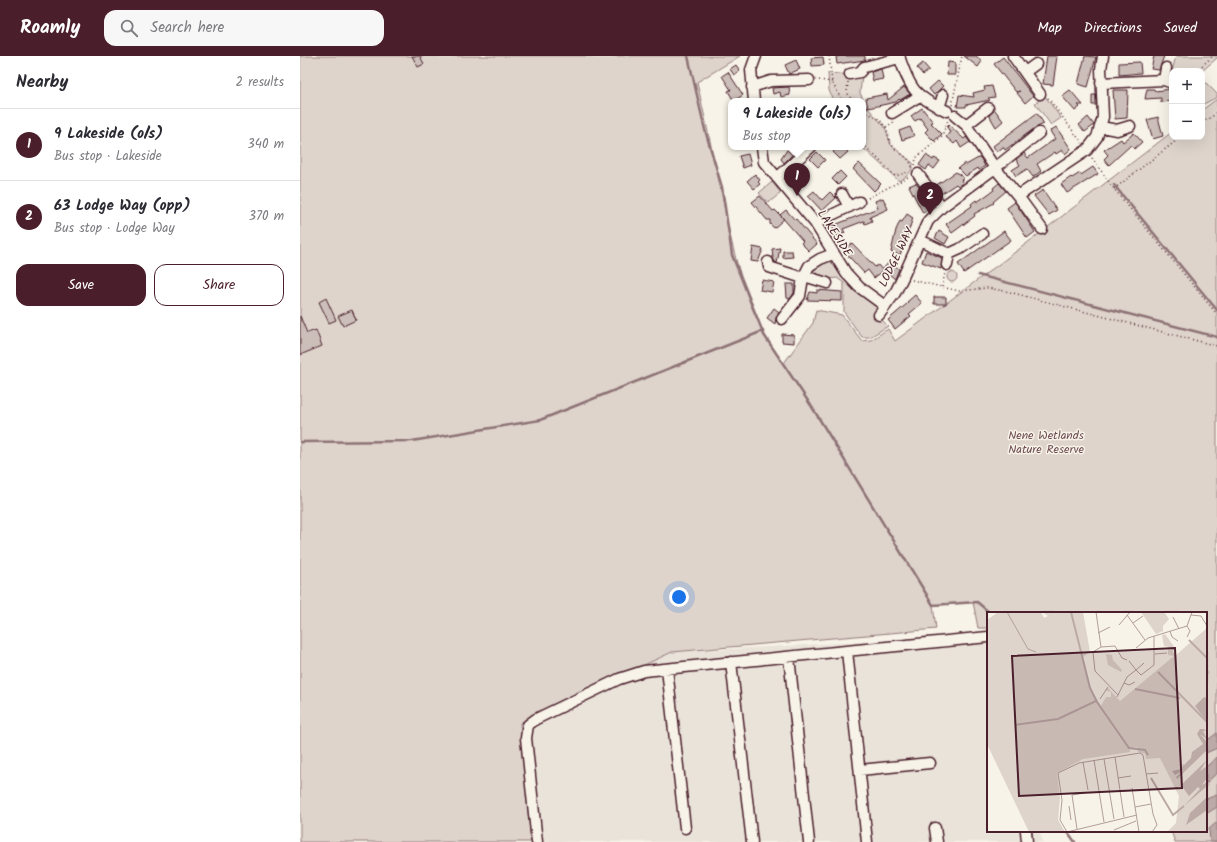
<!DOCTYPE html>
<html lang="en">
<head>
<meta charset="utf-8">
<style>
  :root { --surface:#fff; --page:#f7f7f7; --text:#2b2b33; --muted:#7c7c81; --line:#e1e1e2; --accent:#4a1f2b }
  body { margin:0; font-family:Kalam,sans-serif; background:var(--page); color:var(--text) }
  .controls { position:absolute; right:12px; top:12px; display:grid; overflow:hidden; border-radius:8px; box-shadow:0 4px 16px #0002 }
  .controls button { width:36px; height:36px; display:grid; place-items:center; padding:0; border:0; border-bottom:1px solid var(--line); background:var(--surface); color:var(--text); font:20px sans-serif }
  .you { position:absolute; left:379px; top:541px; width:14px; height:14px; margin:-10px; border:3px solid #fff; border-radius:50%; background:#1a73e8; box-shadow:0 0 0 6px #1a73e833 }
  .badge { display:grid; place-items:center; width:26px; height:26px; border-radius:50%; background:var(--accent); color:#fff; font-size:13px; font-weight:700 }
  .pin { position:absolute; translate:-50% -33px; filter:drop-shadow(0 1px 2px #0008) }
  .pin::after { content:''; position:absolute; top:21px; width:14px; height:12px; background:inherit; clip-path:polygon(0 0,100% 0,50% 100%) }
  .popup { position:absolute; left:428px; top:42px; width:138px; height:52px; box-sizing:border-box; display:grid; place-content:center; border-radius:8px; background:var(--surface); filter:drop-shadow(0 1px 3px #0005); font-size:13px; white-space:nowrap; color:var(--muted) }
  .popup b { font-size:15px; color:var(--text) }
  .popup::after { content:''; position:absolute; left:50%; top:100%; margin-left:-8px; border:8px solid transparent; border-top-color:var(--surface) }
  .list { margin:0; padding:0; list-style:none }
  h2 { display:flex; justify-content:space-between; align-items:center; height:52px; margin:0; padding:0 16px; font-size:17px }
  h2 small { font-size:13px; font-weight:400; color:var(--muted) }
  .list li { display:grid; grid-template-columns:26px 1fr auto; gap:12px; align-items:center; box-sizing:border-box; height:72px; padding:0 16px; border-top:1px solid var(--line) }
  .list b { display:block; font-size:15px; white-space:nowrap }
  .list p { margin:0; font-size:13px; white-space:nowrap; color:var(--muted) }
  .list em { font-size:13px; font-style:normal; color:var(--muted) }
  .actions { display:flex; gap:8px; padding:12px 16px }
  .actions a { flex:1; padding:9px 0; border:1px solid var(--accent); border-radius:12px; text-align:center; font-size:14px; color:var(--accent) }
  .actions .main { background:var(--accent); color:#fff }
  .icon { flex:none; width:22px; height:22px; fill:none; stroke:currentColor; stroke-width:2; stroke-linecap:round; stroke-linejoin:round }
  .map { position:relative; flex:none; width:917px; height:786px; overflow:hidden }
  header { display:flex; align-items:center; gap:24px; box-sizing:border-box; height:56px; padding:0 20px; background:var(--accent); color:#fff }
  header strong { font-size:19px }
  nav { display:flex; gap:22px; margin-inline-start:auto; font-size:14px }
  .search { width:280px; height:36px; background:var(--page); display:flex; align-items:center; gap:10px; box-sizing:border-box; padding:0 14px; border-radius:12px; color:var(--muted); font-size:15px }
  main { display:flex }
  aside { flex:1; background:var(--surface) }
  .map>svg:first-child { display:block }
  .built { fill:#eae3da }
  .green { fill:#ded4cc; stroke:#947a7c }
  .water { fill:#bcaaa7; stroke:#8e7275 }
  .lines { fill:none; stroke-linecap:round; stroke-linejoin:round }
  .stream { stroke:#8e7275; stroke-width:2.5 }
  .building { fill:#ccbfb9; stroke:#4a1f2b }
  .minor-casing { stroke:#4a1f2b; stroke-width:13 }
  .path { stroke:#4a1f2b; stroke-width:1.5; stroke-dasharray:1 3; stroke-linecap:butt }
  .minor { stroke:#f7f3e8; stroke-width:10 }
  .labels { text-anchor:middle; stroke-width:3; stroke-linejoin:round; paint-order:stroke }
  .street-label { font-size:12px; fill:#4a1f2b; stroke:#f7f3e8 }
  .park-label { font-size:12px; fill:#6f4c53; stroke:#f7f3e8 }
  .inset-river { fill:none; stroke:#bcaaa7; stroke-width:2 }
  .inset-road { fill:none; stroke:#b29e9c; stroke-width:1 }
  .view { fill:#4a1f2b; fill-opacity:0.15; stroke:#4a1f2b; stroke-width:2 }
  .inset-edge { fill:none; stroke:#4a1f2b; stroke-width:2 }
</style>
</head>
<body>
<header>
<strong>Roamly</strong>
<div class="search"><svg class="icon" aria-label="search" viewBox="0 0 24 24"><circle cx="10" cy="10" r="6"/><path d="M15 15l6 6"/></svg>Search here</div>
<nav><a>Map</a><a>Directions</a><a>Saved</a></nav>
</header>
<main>
<aside>
<h2>Nearby<small>2 results</small></h2>
<ul class="list">
<li><span class="badge">1</span><div><b>9 Lakeside (o/s)</b><p>Bus stop · Lakeside</p></div><em>340 m</em></li>
<li><span class="badge">2</span><div><b>63 Lodge Way (opp)</b><p>Bus stop · Lodge Way</p></div><em>370 m</em></li>
</ul>
<div class="actions"><a class="main">Save</a><a>Share</a></div>
</aside>
<div class="map">
<svg width="917" height="786" viewBox="0 0 917 786">
  <rect width="100%" height="100%" fill="#f7f3e8"/>
  <filter id="ink" filterUnits="userSpaceOnUse"><feTurbulence type="fractalNoise" baseFrequency=".025" numOctaves="2"/><feDisplacementMap in="SourceGraphic" scale="8" xChannelSelector="R" yChannelSelector="G"/><feConvolveMatrix kernelMatrix="1 2 1 2 8 2 1 2 1" color-interpolation-filters="sRGB"/></filter>
  <g filter="url(#ink)">
    <path class="built" d="M688,579v196h52l2,11h-511l-12,-119 153,-71z"/>
    <path class="green" d="M0,0h440l-43,26c8,36 16,73 24,109 12,60 24,124 63,172l29,-40 3,-13 26,5 20,26 9,-1 17,-11 7,12 123,-91 154,-118v5h30v-27l15,-11v743h-42l-4,-11h35v-218h-218v15h-10l-5,-26 -40,3 3,24 -264,23 -152,71 11,119h-231z
      M876,0h40l1,2 -15,13h-30z
      M528,17l34,3 -2,17 6,13 19,21 6,18 22,18c0,9 -7,14 -14,18l-37,-34 1,-46h-30l-4,-11z
      M902,23l15,15v3l-15,8z
      M745,40l16,22 -10,7 -16,-22z
      M472,126l9,11 -13,10 -9,-10z
      M530,205l25,29 23,16 -3,7 13,13 -18,11h-8l-18,-25v-29l-7,-5 -10,1 -16,-5 6,-7z
      M647 221a5 5 0 1 1 10 0a5 5 0 1 1-10 0Z"/>
    <path class="water" d="M917,677v15l-11,5v-16l3,2z
      M917,701v16l-11,10v-16z
      M917,739v12l-11,7v-15z
      M917,766v20h-7l-1,-13z"/>
    <g class="lines">
      <path class="stream" d="M388,0l17,74 17,57 10,68 32,80 48,72 121,198 44,-3 13,11
        M814,129l103,125
        M678,219l239,62
        M0,386l112,-1 128,-21 223,-89
        M767,775l8,11"/>
    </g>
    <path class="building" d="M112,0h8l4,8 -6,3z
      M540,0h25v4l-28,4 -1,-7z
      M664,0h12l6,5 -4,6z
      M747,0h10l-4,29 -10,-1z
      M785,0l11,1 -8,30 -10,-3z
      M854,0h10l-5,14 -8,-1z
      M523,1l1,8 -12,1 -1,-8z
      M703,1l30,39 -8,7 -8,-10 3,-2 -4,1 -22,-28z
      M496,4l4,9 -11,5 -4,-9z
      M648,6l7,1v12h-8z
      M840,6l1,11 -22,2v-12z
      M623,7l6,7 -6,5 -6,-7z
      M436,9l4,6 -6,4 -4,-6z
      M581,13l2,10 -10,2 -2,-9z
      M428,16l15,23 -9,6 -6,-10 3,-1 -9,-14z
      M638,25l5,5 -9,9 -5,-6z
      M692,30l3,11 -7,1 2,2 -24,5v2h-9l2,-12 15,2 -1,-4 12,-3 -1,-3z
      M489,31l1,8 -9,2 -1,-5 -7,2 -1,-6z
      M604,31l6,7 -10,6 -1,-1 -3,3 -28,6 -2,-10 21,-4 1,6z
      M847,33h7l1,2 17,-2v12l-11,1v-4l-16,1z
      M770,34l13,15h-5l2,2 -5,4 -13,-15z
      M813,34h15l-1,28 -12,1z
      M792,39h4v10h-4z
      M622,52l11,14 -2,1 11,11 -8,7 -9,-9 3,-3 -8,-11 -5,3 -4,-5z
      M695,54l8,11 -7,6 -7,-12z
      M737,57l7,11 -9,4 -30,22 -2,-3 -6,5 -4,-6z
      M788,61l6,8 -9,7 -6,-7z
      M858,61l5,19 -10,3 -6,-19z
      M649,69l15,14 2,-2 4,5 -9,6 -4,-7 -3,3 -8,-7 4,-5 -3,-5z
      M610,71l4,9 -12,4 -3,-9z
      M756,71l15,22 -6,5 -3,-4 -6,4 -1,-2 -18,12 4,7 -8,6 -6,-8 -11,7 -4,-6 8,-5 -4,-6 8,-6 4,5 27,-19 -5,-8z
      M834,77l8,9 -8,7 -3,-4 -22,20 -5,-6 4,-4 -4,-5 17,-11 2,3z
      M538,91h6l4,5 -8,7 -7,-7z
      M487,94l5,5 -8,8 -3,-4z
      M517,96l8,8 -7,7 -8,-8z
      M448,98l3,11 -8,3 -4,-12z
      M626,99l7,5 1,-2 6,3 -6,8 -5,-4 -3,5 -7,-5z
      M680,101l5,9 -6,4 -1,-2 -12,8 -8,-8 7,-5 1,2z
      M559,107l22,21 -7,7 -21,-22z
      M793,111l5,7 -31,19 -6,-9 10,-7 1,1 8,-5 1,2z
      M498,115l6,6 -9,9 -6,-6z
      M540,115l6,6 -8,8 -6,-6z
      M656,116l8,6 -3,2 2,3 -5,3 -2,-2 -15,10 -6,-8z
      M455,118l5,6 -2,2 2,2 -6,5 -7,-8z
      M616,127l17,23 -10,7 -14,-27z
      M699,127l7,8 -13,11 1,1 -20,11 1,2 -23,17 -6,-9 26,-18 -1,-2 5,-4 1,2 17,-12 -1,-2z
      M743,134l14,20 -8,5 -15,-19z
      M514,135l8,9 8,-8 6,6 -14,13 -14,-15z
      M460,140l13,15 2,-1 9,9 -10,9 -4,-4v-4h-3l-15,-18z
      M583,142l5,11 -18,8 2,4 -7,3 -1,-3 -21,8 2,4 -8,3 -5,-10 46,-18 -3,-7z
      M715,146l20,30 -8,6 -20,-30z
      M486,154l9,10 1,-1 21,25 -8,7 -8,-8 2,-2 -23,-26z
      M607,158l6,4 -13,37 -9,-3 5,-22 4,-9 2,1z
      M639,175l10,6 -4,7 -10,-6z
      M704,175l7,9 -47,33 -6,-9z
      M552,187l23,24 3,-2 5,6 -9,7 -6,-8 -4,3 -21,-23z
      M453,191l10,2 -5,13 -7,-1z
      M480,192l-3,15 -2,-1 -2,-4 -1,-9z
      M483,195h9l1,6 -10,1z
      M626,195l16,7 -1,11 -19,-7z
      M590,205l9,8 -4,10 -12,-10z
      M462,224l12,2 -2,10 -12,-2z
      M486,228h8v9l-4,6 -3,-1z
      M517,234l25,2v9l-35,-1 3,-8 7,1z
      M615,239l7,8 -13,11 2,2 -16,13 -7,-9 20,-17 -1,-1z
      M634,241h12v7h-12z
      M26,242l10,22 -7,3 -10,-21z
      M474,252l5,4 -3,6 -1,6 -8,-6z
      M52,254l4,10 -13,6 -5,-10z
      M0,260l7,17 9,-3 6,16 -22,9z
      M482,278l12,1v8l-12,-1z"/>
    <g class="lines">
      <defs>
        <path id="minor" d="M599,0c11,33 16,41 48,55
          M713,0l27,38
          M725,16l11,-8
          M550,18l10,-2 4,-5 36,-9
          M864,24l2,-12
          M801,27l63,-3 8,3
          M452,31l19,-6 38,-1
          M454,45l-3,-31 5,-14
          M639,52l4,-13
          M592,57l26,-16
          M655,60l11,9 29,43 44,-35
          M666,69l22,-17
          M801,71l16,3 13,-4
          M462,91l2,15 51,61 31,50 13,14 26,19
          M618,118l24,33
          M477,122l34,-31
          M542,138l7,13
          M718,140l24,33
          M515,167l44,-21
          M620,184l29,14 11,-5 22,-15
          M468,206l1,5 34,11
          M647,209l2,-11
          M504,220l23,7
          M579,259l16,-22 8,-16 25,-56 14,-14 53,-39 23,28 69,-46 10,-13 6,-20 -2,-48 2,-13
          M482,263l18,-23 3,-18 6,-12 11,-7 13,-5
          M547,595l20,191
          M489,601l20,185
          M431,606l21,180
          M367,613l18,159
          M560,714l70,-7
          M635,772l2,14
          M726,775l1,11
          M237,786l-11,-104 2,-13 8,-6 83,-40 25,-8 344,-34"/>
      </defs>
      <use href="#minor" class="minor-casing"/>
      <path class="path" d="M529,0l3,26 10,19
        M896,15l17,-15
        M519,24l13,2
        M548,26l-1,10 5,9
        M748,42l34,45
        M652,49l10,-49
        M563,56c12,3 21,9 25,21 1,4 1,9 4,12 5,8 19,12 20,23
        M902,66l10,-5 5,-6
        M586,71l8,-5
        M563,88l32,32 14,-4
        M792,102l22,31 103,125
        M615,109l1,-7 26,-22 6,-16
        M814,133l67,-52
        M568,142l42,-22
        M612,224l47,11 28,-3 18,3 212,55
        M642,231l3,-14"/>
      <use href="#minor" class="minor"/>
    </g>
  </g>
  <g class="labels">
    <g class="street-label">
      <text transform="translate(535 177) rotate(57)" y="4">LAKESIDE</text>
      <text transform="translate(596 201) rotate(-64)" y="4">LODGE WAY</text>
    </g>
    <g class="park-label">
      <text x="746" y="383">Nene Wetlands<tspan x="746" dy="14">Nature Reserve</tspan></text>
    </g>
  </g>
  <g transform="translate(687 556)">
    <rect width="220" height="220" fill="#f7f3e8"/>
    <path d="M11,0h43l3,6 4,-2 -6,-4h41l7,40 -7,5 8,32 10,17 5,-9h5v-5l-6,-2 3,-2 12,13 54,-45 -6,-1v-8l-4,-1 -2,-11 3,-1 10,14 -3,3 4,4 31,-27v204h-40l9,-9 3,-27 -19,-38 -14,1 -1,-5 -7,-2 -1,-5 -7,1v4l-47,7 -26,14 3,24 -2,23 7,12h-36l-42,-88v-124zM154,0h23l5,7 -6,7v5l-7,3zM119,42l6,1 1,5 9,10 -1,2 -13,-7z" fill="#ded4cc"/>
    <path d="M217,85l3,1v24l-12,-16zM213,117h4l2,2h-3l4,8 -7,-5 7,8v8l-30,29 -1,-2 8,-7 -9,5 -3,-4 9,-2 2,-3 -2,-2 3,1 7,-7 1,-6 11,-8 -6,-10zM220,148l-7,11 7,-5v12l-5,7 5,-3v4l-23,20 16,-17 -2,-2 -9,9 -8,-11zM220,185v13l-21,15 4,-12z" fill="#bcaaa7"/>
    <path class="inset-river" d="M84,0l19,76 7,14 32,46 16,2 3,5M202,28l18,18M171,60l49,50M148,77l45,9M28,113l43,-6 38,-18M164,166l22,37 11,-9"/>
    <path class="inset-road" d="M20,0l21,37 8,3M109,0l5,35M140,3l18,25M204,3l10,1 6,10M186,5l6,12M146,11l10,-7M132,13l11,-13M183,19l2,6 6,4M111,21l12,-6M200,25l3,-6 -3,-5M149,36l12,-10 39,-12 5,-14M168,42l12,-1M142,49l7,9 8,-7M137,71l5,2 6,-3M131,83l-23,-24 -2,-19 8,-5 14,-1 7,12 5,2M130,85l10,-20 9,-7 5,5 13,-10v-29M113,87l8,-12M128,145l9,60M117,147l10,60M107,148l10,62M96,150l5,28M159,162l12,-1M131,166l13,-2M145,176l7,44M82,194l2,14M148,195l16,-3M90,217l-5,-34 13,-2M127,218l22,-9M80,220l-7,-12 2,-20 -4,-27 21,-10 61,-10 3,2 10,59 4,11 -5,7M80,220l70,-17"/>
    <path class="view" d="M188,36l7,140 -163,8 -7,-140z"/>
    <rect width="220" height="220" class="inset-edge"/>
  </g>
</svg>
<div class="controls">
<button>+</button>
<button>−</button>
</div>
<div class="you"></div>
<div class="pin badge" style="left:497px;top:140px">1</div>
<div class="popup"><b>9 Lakeside (o/s)</b>Bus stop</div>
<div class="pin badge" style="left:630px;top:159px">2</div>
</div>
</main>
</body>
</html>
